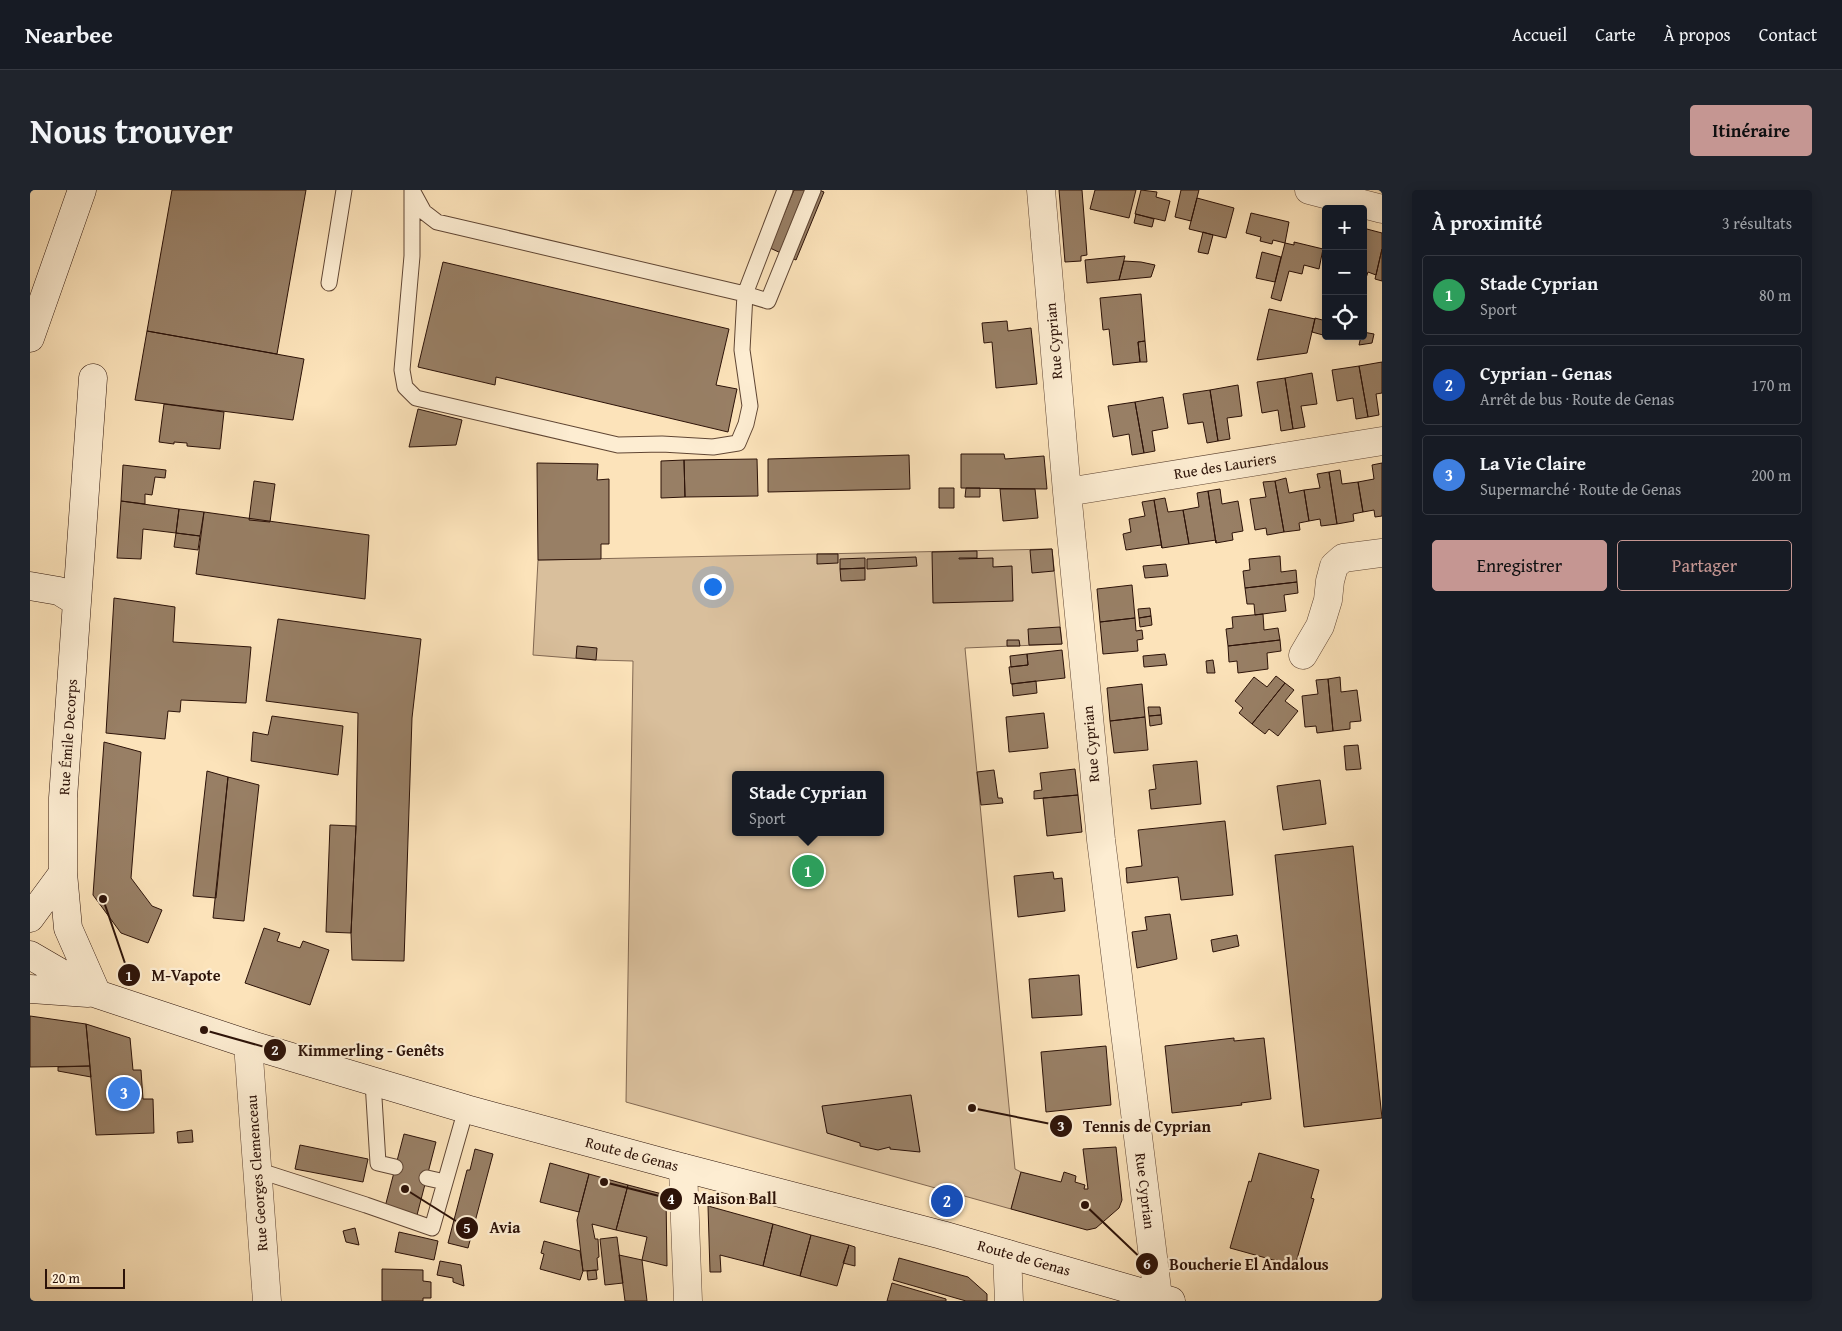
<!DOCTYPE html>
<html lang="fr">
<head>
<meta charset="utf-8">
<style>
  :root { --surface:#171b24; --page:#20242c; --text:#f1f3f6; --muted:#9ea1a6; --line:#363941; --accent:#c59692 }
  body { margin:0; font-family:"Gentium Book Plus",serif; background:var(--page); color:var(--text) }
  .controls { position:absolute; right:15px; top:15px; display:grid; overflow:hidden; border-radius:5px; box-shadow:0 2px 12px #0003 }
  .controls button { width:45px; height:45px; display:grid; place-items:center; padding:0; border:0; border-bottom:1px solid var(--line); background:var(--surface); color:var(--text); font:25px sans-serif }
  .scale { position:absolute; left:15px; bottom:12px; width:80px; box-sizing:border-box; padding-left:5px; border:2px solid #2c1208; border-top:0; font-size:14px; line-height:18px; white-space:nowrap; color:#2c1208; -webkit-text-stroke:4px #fdedd2; paint-order:stroke }
  .you { position:absolute; left:682px; top:396px; width:18px; height:18px; margin:-12px; border:4px solid #fff; border-radius:50%; background:#1a73e8; box-shadow:0 0 0 8px #1a73e833 }
  .badge { display:grid; place-items:center; width:32px; height:32px; border-radius:50%; background:var(--accent); color:#fff; font-size:16px; font-weight:700 }
  .pin { position:absolute; translate:-50% -50%; border:2px solid #fff; box-shadow:0 1px 5px #0006 }
  .popup { position:absolute; left:702px; top:581px; width:152px; height:65px; box-sizing:border-box; display:grid; place-content:center; border-radius:5px; background:var(--surface); filter:drop-shadow(0 1px 4px #0005); font-size:16px; white-space:nowrap; color:var(--muted) }
  .popup b { font-size:19px; color:var(--text) }
  .popup::after { content:''; position:absolute; left:50%; top:100%; margin-left:-10px; border:10px solid transparent; border-top-color:var(--surface) }
  .list { margin:0; padding:0; list-style:none }
  h2 { display:flex; justify-content:space-between; align-items:center; height:65px; margin:0; padding:0 20px; font-size:21px }
  h2 small { font-size:16px; font-weight:400; color:var(--muted) }
  .list li { display:grid; grid-template-columns:32px 1fr auto; gap:15px; align-items:center; box-sizing:border-box; height:80px; margin:0 10px 10px; padding:0 10px; border:1px solid var(--line); border-radius:5px }
  .list b { display:block; font-size:19px; white-space:nowrap }
  .list p { margin:0; font-size:16px; white-space:nowrap; color:var(--muted) }
  .list em { font-size:16px; font-style:normal; color:var(--muted) }
  .actions { display:flex; gap:10px; padding:15px 20px }
  .actions a { flex:1; padding:11px 0; border:1px solid var(--accent); border-radius:5px; text-align:center; font-size:18px; color:var(--accent) }
  .actions .main { background:var(--accent); color:#111 }
  .icon { flex:none; width:28px; height:28px; fill:none; stroke:currentColor; stroke-width:2; stroke-linecap:round; stroke-linejoin:round }
  .map { position:relative; flex:none; width:1352px; height:1111px; overflow:hidden; border-radius:5px }
  header { display:flex; align-items:center; gap:30px; box-sizing:border-box; height:70px; padding:0 25px; background:var(--surface); border-bottom:1px solid var(--line) }
  header strong { font-size:24px }
  nav { display:flex; gap:28px; margin-inline-start:auto; font-size:18px }
  .intro { display:flex; align-items:center; justify-content:space-between; box-sizing:border-box; height:120px; padding:0 30px }
  h1 { margin:0; font-size:35px }
  .button { padding:12px 22px; border-radius:5px; background:var(--accent); color:#111; font-size:18px; font-weight:700 }
  main { display:flex; gap:30px; padding:0 30px }
  aside { flex:1; background:var(--surface); border-radius:5px; box-shadow:0 2px 12px #0003 }
  .map>svg:first-child { display:block }
  .green { fill:#d9bf9c; stroke:#826852; fill-rule:evenodd }
  .building { fill:#987f65; stroke:#2c1208 }
  .lines { fill:none; stroke-linecap:round; stroke-linejoin:round }
  .lane-casing { stroke:#604634; stroke-width:17 }
  .street-casing { stroke:#604634; stroke-width:29 }
  .secondary-casing { stroke:#2c1208; stroke-width:29 }
  .lane { stroke:#fdedd2; stroke-width:15 }
  .street { stroke:#fdedd2; stroke-width:28 }
  .secondary { stroke:#fdedd2; stroke-width:28 }
  .labels { text-anchor:middle; stroke-width:4.5; stroke-linejoin:round; paint-order:stroke }
  .street-label { font-size:15px; fill:#2c1208; stroke:#fdedd2 }
  .leader { fill:none; stroke:#2c1208; stroke-width:2 }
  .callout-dot { fill:#2c1208; stroke:#fdedd2; stroke-width:2 }
  .mark-label { font-size:15px; text-anchor:middle; font-weight:bold; fill:#fff }
  .callout-label { font-size:16px; text-anchor:middle; font-weight:bold; fill:#2c1208; stroke:#fdedd2; stroke-width:4.5; stroke-linejoin:round; paint-order:stroke }
</style>
</head>
<body>
<header>
<strong>Nearbee</strong>
<nav><a>Accueil</a><a>Carte</a><a>À propos</a><a>Contact</a></nav>
</header>
<div class="intro"><h1>Nous trouver</h1><a class="button">Itinéraire</a></div>
<main>
<div class="map">
<svg width="1352" height="1111" viewBox="0 0 1352 1111">
  <rect width="100%" height="100%" fill="#fce3ba"/>
  <filter id="stains"><feTurbulence type="fractalNoise" baseFrequency=".004" numOctaves="4"/><feColorMatrix values="0 0 0 0 .2 0 0 0 0 .09 0 0 0 0 .02 0 0 0 .5 -.17"/></filter>
  <radialGradient id="worn" r=".72"><stop offset=".6" stop-color="#630" stop-opacity="0"/><stop offset="1" stop-color="#630" stop-opacity=".3"/></radialGradient>
  <path class="green" d="M1022,359l10,95 -97,4 50,521 6,3 -10,37 -385,-107 7,-441 -37,-1 -63,-5 5,-95zM706,585h144v57h-144z"/>
  <path class="building" d="M142,0h134l-29,164 -130,-23z
    M764,0h25l5,2 -28,68 -26,-12z
    M1029,0h23l5,65 -6,1v5l-16,1z
    M1065,0h41l-7,28 -39,-9z
    M1111,0l16,2 -1,5 14,4 -5,20 -30,-7z
    M1151,0h18l-8,31 -16,-4z
    M1167,8l37,10 -8,30 -37,-9z
    M1221,23l38,9 -4,21 -12,-3 -1,4 -12,-3 1,-4 -15,-4z
    M1106,24l18,5 -2,8 -18,-4z
    M1333,38l19,5v16l-6,26 -8,-3 -2,6 -3,-1z
    M1173,42l10,3 -5,19 -10,-2z
    M1264,52l29,7 -4,20 -15,-4 -2,9 -13,-3 -8,30 -10,-3 14,-55 9,2z
    M1352,59v32l-7,-2z
    M1232,62l19,5 -6,25 -19,-4z
    M1095,66l-6,24 -32,3 -2,-23z
    M1094,71l17,1 14,3 -4,12 -32,3z
    M413,72l286,67 -13,56 21,4 -9,43 -232,-55 -1,8 -77,-18z
    M1111,104l4,47 -7,1 2,20 -27,3 -4,-36 -6,1 -3,-32z
    M1239,119l46,10 -8,34 -50,7z
    M1285,128l11,3 -3,14 -11,-3z
    M977,131l1,10 23,-3 6,56 -41,4 -4,-46 -8,1 -2,-20z
    M117,141l157,28 -11,61 -158,-20z
    M1333,142l11,2 -2,9 -13,2 2,-9h2z
    M1115,151l2,21h-7l-2,-20z
    M1352,172v31l-6,1 3,21 -11,2 -9,-51z
    M1329,176l9,51 -12,2 -3,-21 -16,3 -5,-31z
    M1282,183l5,31 -16,2 4,21 -12,2 -8,-51z
    M1255,188l8,51 -12,2 -3,-21 -16,3 -5,-31z
    M1208,195l4,31 -15,2 3,21 -12,2 -8,-51z
    M1180,200l8,51 -11,2 -4,-21 -15,2 -5,-30z
    M1133,207l5,31 -16,3 3,20 -11,2 -9,-51z
    M1105,212l9,51 -12,2 -3,-21 -16,3 -5,-31z
    M134,214l60,8 -4,37 -33,-3v-3l-13,-1v2l-15,-2z
    M388,219l44,11 -6,25 -47,2z
    M931,264h43l1,5 39,-3 3,33 -86,-1z
    M879,265l1,34 -142,3v-33z
    M727,269l1,37 -73,1 -1,-37z
    M654,270l1,37 -24,1v-37z
    M507,273l61,1 -1,16 12,-1v65h-8v15l-63,1z
    M1352,273v53l-7,1 -1,-7 -11,2 -5,-30 16,-3 -2,-14z
    M93,275l43,5 -1,8 -10,-1 -3,18 -7,-1v10l-24,-3z
    M1310,280l2,14 16,-2 5,30 -10,2 1,7 -17,3 -8,-52z
    M1299,282l8,52 -16,2 -1,-7 -11,2 -5,-31 16,-2 -3,-14z
    M1256,288l3,15 15,-3 5,31 -10,2 1,7 -16,2 -9,-51z
    M224,291l21,3 -5,38 -21,-2z
    M1245,291l9,51 -17,3 -1,-7 -11,2 -5,-31 16,-2 -3,-15z
    M909,298h15v20h-15z
    M936,298h14v9h-15z
    M970,299h35l3,29 -35,3z
    M1190,299l2,15 16,-3 5,30 -11,2 1,7 -17,3 -8,-52z
    M1178,301l8,52v-3l-27,4 -6,-34 16,-3 -2,-14z
    M1135,308l3,14 15,-2 6,34 -27,4 -8,-48z
    M1124,310l8,48 -1,-3 -35,5 -3,-16 8,-2 -2,-13 16,-3 -3,-14z
    M91,311l58,8 -3,24 -33,-4 -2,30 -24,-1z
    M149,319l25,3 -4,24 -24,-3z
    M174,322l165,23 -4,64 -169,-25z
    M146,343l24,3 -2,14 -24,-3z
    M1022,359l2,22 -22,2 -2,-23z
    M947,361v7h-18v1l34,-1v9l19,-1 1,35 -80,2 -1,-51z
    M787,364h21v9l-21,1z
    M1250,366l1,16 15,-2 1,12 -52,6 -2,-17 7,-1 -1,-11z
    M886,367l1,9 -50,3v-10z
    M835,368v10l-25,1v-10z
    M1136,374l2,12 -23,2 -2,-12z
    M835,378v12l-24,1 -1,-12z
    M1267,392l1,11 -14,2 2,16 -31,4 -1,-11h-7l-2,-16z
    M1102,395l3,33 -35,4 -3,-33z
    M84,408l61,9 -2,35 78,5 -5,56 -65,-3 -1,12 -12,-1 -3,28 -59,-6z
    M1120,418l1,8 -12,2 -1,-9z
    M1233,424l1,16 14,-2 2,12 -52,6 -2,-17 7,-1 -1,-11z
    M1121,426l1,9 -12,2 -1,-9z
    M1105,428l1,13 6,-1 1,9 -6,1 1,11 -35,3 -3,-32z
    M248,429l143,20 -9,79 -8,243 -52,-1 -1,-27 5,-107 2,-113 -92,-12z
    M1030,437l2,17 -33,1 -1,-16z
    M977,450h12l1,6h-13z
    M1250,450l1,11 -14,2 1,16 -30,4 -1,-12 -8,1 -1,-16z
    M547,456l20,2 -1,12 -20,-2z
    M1032,460l3,28 -54,6 -2,-17 19,-2 -1,-11z
    M997,464l1,11 -17,2 -1,-11z
    M1135,464l2,11 -23,2 -1,-11z
    M1183,470l2,13h-8l-1,-12z
    M1246,486l9,7 -33,41 -13,-11 4,-5 -8,-7 19,-24 13,10z
    M1310,487l1,15 16,-2 4,31 -11,1v7l-17,2 -5,-52z
    M1298,489l5,52 -16,2 -1,-7 -11,1 -3,-31 16,-2 -2,-14z
    M1006,491l1,12 -24,3 -1,-12z
    M1255,493l9,7 -9,11 13,10 -20,25 -9,-7 -4,5 -13,-10z
    M1112,494l3,33 -35,4 -3,-33z
    M1118,517h12l1,8 -12,1z
    M1014,523l4,35 -39,4 -3,-35z
    M1131,525l1,9 -12,2 -1,-10z
    M242,526l71,10 -5,49 -87,-14 2,-29 15,3z
    M1115,527l3,33 -34,3 -4,-32z
    M74,552l37,10 -10,126 21,28 10,4 -14,33 -27,-10 -28,-38z
    M1328,555l3,24 -15,1 -2,-24z
    M1167,571l4,43 -50,5 -2,-19 7,-1 -3,-24z
    M1045,579l3,26 -44,4v-8l8,-1 -2,-17z
    M964,580l4,28h4l1,5 -22,2 -4,-33z
    M177,581l21,6 -12,121 -23,-2z
    M198,587l31,8 -15,136 -31,-3z
    M1290,590l6,44 -43,6 -6,-44z
    M1048,605l4,37 -35,4 -4,-38z
    M1195,631l8,74 -52,5 -3,-23 -51,6 -1,-15 16,-2 -4,-36z
    M300,635l26,1 -5,107 -25,-1z
    M1323,656l29,272 -78,9 -29,-272z
    M1023,682l1,7 8,-1 3,33 -47,6 -4,-41z
    M1140,724l7,45 -40,9 -5,-36 15,-2 -2,-13z
    M234,738l16,5 -3,8 23,7 3,-7 26,9 -19,55 -65,-22z
    M1207,745l2,11 -26,6 -2,-12z
    M1049,785l3,40 -50,3 -3,-39z
    M0,826l56,8 4,42 -60,1z
    M56,834l44,14 3,32h8l2,29h10l1,34 -58,2z
    M1204,848v3l30,-3 7,61 -30,4 1,2 -70,8 -7,-67z
    M1076,856l5,59 -65,7 -5,-60z
    M60,876l1,11 -33,-6v-4z
    M881,905l9,57 -30,-3v-2l-12,3 -18,-4v-3l-33,-10 -5,-27z
    M162,940l1,12 -15,1 -1,-11z
    M374,944l32,8 -19,73 -32,-8z
    M270,955l68,14 -5,23 -68,-13z
    M1086,957l6,53 -3,8 -23,20 -9,2 -76,-21 10,-37 40,10 3,-10 12,4 -1,6 10,3 -1,4h4l-5,-40z
    M445,959l18,5 -25,94 -20,-5 19,-73h3z
    M1229,963l60,17 -8,28 3,1 -19,67 -65,-18 19,-67 2,1z
    M520,973l39,11 -10,38 -39,-10z
    M559,984l39,11 -12,45 -24,-6 3,15h3l1,18 -2,1 1,12 -15,1 -6,-51z
    M598,995l38,10 1,71 -25,-6 5,-23 -31,-7z
    M678,1016l65,18 -10,42 -43,-11 1,17h-11z
    M743,1034l38,11 -11,41 -37,-10z
    M325,1038l4,17 -13,-3 -3,-11z
    M369,1042l39,9 -4,19 -39,-8z
    M781,1045l38,10 -12,41 -37,-10z
    M587,1047l6,46 -18,2 -5,-46z
    M514,1051l36,10 3,20 -3,9 -40,-11 4,-15 -3,-1z
    M819,1055l6,2v19l-12,-3z
    M589,1065l23,5 5,41h-22z
    M869,1068l69,19 19,17v7h-21l-73,-21z
    M410,1071l21,4 3,21 -11,-4v-4l-16,-3z
    M352,1079l41,1v11l8,1v16h-8v3h-41z
    M566,1080l1,9 -9,1 -1,-9z
    M862,1093l54,16v2h-59z"/>
  <g class="lines">
    <defs>
      <path id="lane" d="M382,0v66l-10,114 3,17 11,11 202,47 44,-1 51,3 25,-4 8,-19 4,-18 -8,-56 3,-56 23,7 45,-111
        M383,2l11,20 13,10 308,72 40,-104
        M299,93l15,-93
        M343,892l5,81 17,4
        M227,980l109,35 66,23 34,-119
        M397,988l18,4"/>
      <path id="street" d="M1011,0l26,302 34,348 57,457
        M1279,0l73,19
        M1037,302l315,-51
        M1273,465l17,-29 8,-26 2,-19 4,-15 9,-8 39,-5
        M218,854l19,257
        M653,978l5,133
        M977,1064l2,47"/>
      <path id="secondary" d="M0,148l52,-148
        M63,188l-30,420v75l5,55 29,66
        M0,396l29,5 18,11
        M0,728l33,-45
        M0,765l67,39 151,50 218,65 203,55 273,71 229,66
        M0,799l58,4"/>
    </defs>
    <use href="#lane" class="lane-casing"/>
    <use href="#street" class="street-casing"/>
    <use href="#secondary" class="secondary-casing"/>
    <use href="#lane" class="lane"/>
    <use href="#street" class="street"/>
    <use href="#secondary" class="secondary"/>
  </g>
  <g class="labels">
    <g class="street-label">
      <text transform="translate(1024 151) rotate(-95)" y="5">Rue Cyprian</text>
      <text transform="translate(1195 276) rotate(-9)" y="5">Rue des Lauriers</text>
      <text transform="translate(38 547) rotate(-86)" y="5">Rue Émile Decorps</text>
      <text transform="translate(1061 554) rotate(-95)" y="5">Rue Cyprian</text>
      <text transform="translate(602 964) rotate(15)" y="5">Route de Genas</text>
      <text transform="translate(227 983) rotate(-94)" y="5">Rue Georges Clemenceau</text>
      <text transform="translate(1115 1001) rotate(83)" y="5">Rue Cyprian</text>
      <text transform="translate(994 1068) rotate(16)" y="5">Route de Genas</text>
    </g>
  </g>
  <path class="leader" d="M73 709L99 785M174 840L245 860M942 918L1031 936M574 992L641 1009M375 999L437 1038M1055 1015L1117 1074"/>
  <g class="callout-dot">
    <circle cx="73" cy="709" r="5"/>
    <circle cx="174" cy="840" r="5"/>
    <circle cx="942" cy="918" r="5"/>
    <circle cx="574" cy="992" r="5"/>
    <circle cx="375" cy="999" r="5"/>
    <circle cx="1055" cy="1015" r="5"/>
    <circle cx="99" cy="785" r="12"/>
    <circle cx="245" cy="860" r="12"/>
    <circle cx="1031" cy="936" r="12"/>
    <circle cx="641" cy="1009" r="12"/>
    <circle cx="437" cy="1038" r="12"/>
    <circle cx="1117" cy="1074" r="12"/>
  </g>
  <g class="mark-label">
    <text x="99" y="791">1</text>
    <text x="245" y="865">2</text>
    <text x="1031" y="941">3</text>
    <text x="641" y="1014">4</text>
    <text x="437" y="1043">5</text>
    <text x="1117" y="1079">6</text>
  </g>
  <g class="callout-label">
    <text x="156" y="791">M-Vapote</text>
    <text x="341" y="866">Kimmerling - Genêts</text>
    <text x="1117" y="942">Tennis de Cyprian</text>
    <text x="705" y="1014">Maison Ball</text>
    <text x="475" y="1043">Avia</text>
    <text x="1219" y="1080">Boucherie El Andalous</text>
  </g>
  <rect width="100%" height="100%" filter="url(#stains)"/>
  <rect width="100%" height="100%" fill="url(#worn)"/>
</svg>
<div class="controls">
<button>+</button>
<button>−</button>
<button><svg class="icon" aria-label="locate" viewBox="0 0 24 24"><circle cx="12" cy="12" r="6"/><path d="M12 2v4M12 18v4M2 12h4M18 12h4"/></svg></button>
</div>
<div class="scale">20 m</div>
<div class="you"></div>
<div class="pin badge" style="left:778px;top:681px;background:#2e9e5b">1</div>
<div class="popup"><b>Stade Cyprian</b>Sport</div>
<div class="pin badge" style="left:917px;top:1011px;background:#1a4fb4">2</div>
<div class="pin badge" style="left:94px;top:903px;background:#3f7fe0">3</div>
</div>
<aside>
<h2>À proximité<small>3 résultats</small></h2>
<ul class="list">
<li><span class="badge" style="background:#2e9e5b">1</span><div><b>Stade Cyprian</b><p>Sport</p></div><em>80 m</em></li>
<li><span class="badge" style="background:#1a4fb4">2</span><div><b>Cyprian - Genas</b><p>Arrêt de bus · Route de Genas</p></div><em>170 m</em></li>
<li><span class="badge" style="background:#3f7fe0">3</span><div><b>La Vie Claire</b><p>Supermarché · Route de Genas</p></div><em>200 m</em></li>
</ul>
<div class="actions"><a class="main">Enregistrer</a><a>Partager</a></div>
</aside>
</main>
</body>
</html>
